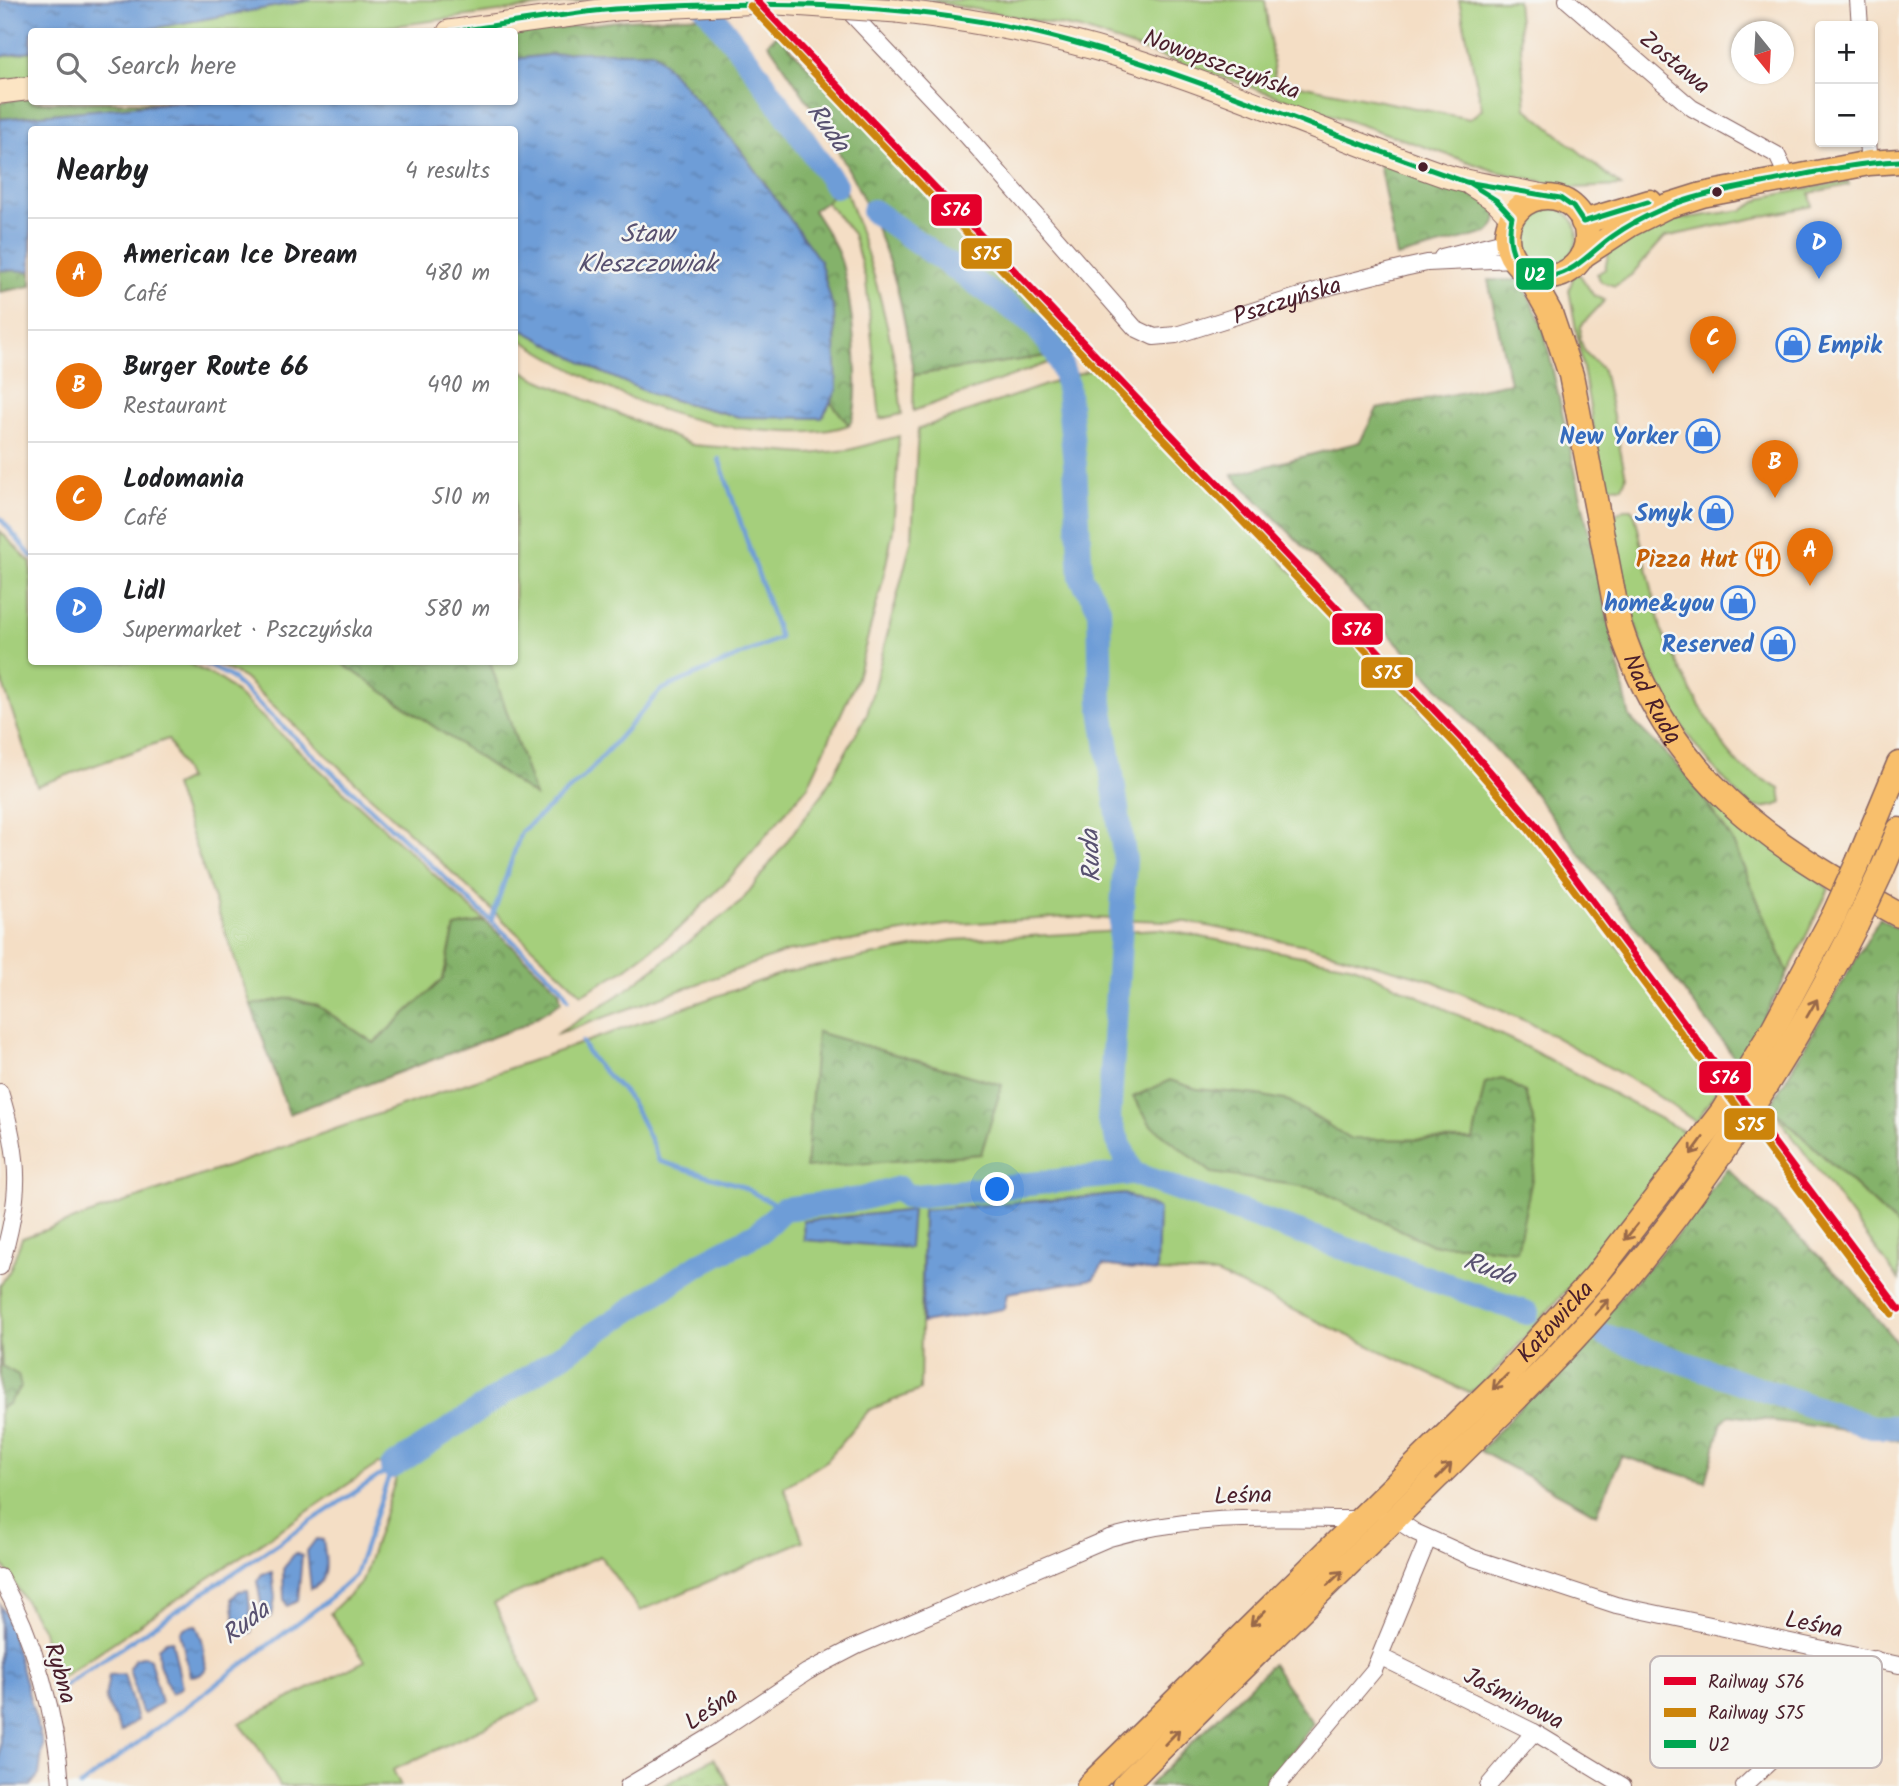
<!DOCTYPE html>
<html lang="en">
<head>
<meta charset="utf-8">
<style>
  :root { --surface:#fff; --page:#f2f2f2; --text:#202124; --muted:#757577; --line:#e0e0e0; --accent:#c8321e }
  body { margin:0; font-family:Kalam,sans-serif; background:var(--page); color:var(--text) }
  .controls { position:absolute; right:21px; top:21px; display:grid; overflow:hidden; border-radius:7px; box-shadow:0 2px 5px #0004 }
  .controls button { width:63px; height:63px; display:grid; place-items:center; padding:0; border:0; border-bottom:2px solid var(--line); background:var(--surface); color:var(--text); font:35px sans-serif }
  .compass { position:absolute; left:1731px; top:21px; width:63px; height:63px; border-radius:50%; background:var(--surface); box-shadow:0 2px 5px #0004; rotate:162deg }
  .you { position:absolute; left:998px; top:1190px; width:24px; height:24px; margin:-18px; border:5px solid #fff; border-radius:50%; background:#1a73e8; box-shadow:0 0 0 10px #1a73e833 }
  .badge { display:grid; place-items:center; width:46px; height:46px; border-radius:50%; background:var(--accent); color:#fff; font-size:23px; font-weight:700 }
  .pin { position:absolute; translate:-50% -58px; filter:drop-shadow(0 2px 4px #0008) }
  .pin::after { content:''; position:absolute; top:37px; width:24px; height:21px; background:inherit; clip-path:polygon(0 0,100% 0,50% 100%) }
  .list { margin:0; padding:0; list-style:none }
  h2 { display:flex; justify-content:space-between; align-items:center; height:91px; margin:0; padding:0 28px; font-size:30px }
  h2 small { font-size:23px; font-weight:400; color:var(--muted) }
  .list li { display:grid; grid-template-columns:46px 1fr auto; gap:21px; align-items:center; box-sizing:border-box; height:112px; padding:0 28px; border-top:2px solid var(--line) }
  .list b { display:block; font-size:26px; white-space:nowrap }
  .list p { margin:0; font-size:23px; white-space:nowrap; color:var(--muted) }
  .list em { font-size:23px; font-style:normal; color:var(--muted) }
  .icon { flex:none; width:38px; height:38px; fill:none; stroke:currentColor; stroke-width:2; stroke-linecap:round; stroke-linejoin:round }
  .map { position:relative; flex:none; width:1899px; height:1786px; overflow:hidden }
  .search { position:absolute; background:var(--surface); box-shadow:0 2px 5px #0004; left:28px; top:28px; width:490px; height:77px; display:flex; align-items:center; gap:18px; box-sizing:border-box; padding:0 24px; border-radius:7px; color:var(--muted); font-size:26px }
  .panel { position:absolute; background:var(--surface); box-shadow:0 2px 5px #0004; left:28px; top:126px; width:490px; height:539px; border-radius:7px }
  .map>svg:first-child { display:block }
  .green { fill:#a5cf7b; stroke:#787753; stroke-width:2 }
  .forest { fill:url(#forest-crowns); stroke:#67684b; stroke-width:2 }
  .park { fill:url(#park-tufts); stroke:#787753; stroke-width:2 }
  .water { fill:url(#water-ripples); stroke:#5c5e81; stroke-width:2 }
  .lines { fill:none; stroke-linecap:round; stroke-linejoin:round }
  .stream { stroke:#6e9dd7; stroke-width:4.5 }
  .river { stroke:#6e9dd7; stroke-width:24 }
  .street-casing { stroke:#866261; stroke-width:18 }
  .secondary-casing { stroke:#866261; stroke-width:25 }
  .primary-casing { stroke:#866261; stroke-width:27 }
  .street { stroke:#fff; stroke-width:16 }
  .secondary { stroke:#fce5c4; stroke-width:23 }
  .primary { stroke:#f8bf6c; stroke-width:24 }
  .secondary-bridge-casing { stroke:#866261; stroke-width:25; stroke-linecap:butt }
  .primary-bridge-casing { stroke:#866261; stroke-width:27; stroke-linecap:butt }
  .secondary-bridge { stroke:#fce5c4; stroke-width:23 }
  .primary-bridge { stroke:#f8bf6c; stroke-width:24 }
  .bus-1-casing { stroke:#f6f6f2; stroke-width:10 }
  .bus-1 { stroke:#00a651; stroke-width:5 }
  .rail-1-casing { stroke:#f6f6f2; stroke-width:12 }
  .rail-2-casing { stroke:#f6f6f2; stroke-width:12 }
  .rail-1 { stroke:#e4002b; stroke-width:7 }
  .rail-2 { stroke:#cc840b; stroke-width:7 }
  .oneway { stroke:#986748 }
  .bus-dot { fill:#4a1f2b; stroke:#f6f6f2; stroke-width:2.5 }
  .labels { text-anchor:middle; stroke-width:5; stroke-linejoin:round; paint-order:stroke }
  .street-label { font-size:24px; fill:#4a1f2b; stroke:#f6f6f2 }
  .shop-label { font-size:24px; font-weight:bold; fill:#366cbe; stroke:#f6f6f2; text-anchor:end }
  .food-label { font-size:24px; font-weight:bold; fill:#c56008; stroke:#f6f6f2; text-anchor:end }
  .water-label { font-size:26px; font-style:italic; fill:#585170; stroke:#f6f6f2 }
  .key { fill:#f6f6f2; stroke:#c2b6b6; stroke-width:2 }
  .key-label { font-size:19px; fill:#4a1f2b }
  .line-badge { stroke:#f6f6f2; stroke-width:2.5 }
  .badge-label { font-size:19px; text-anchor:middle; font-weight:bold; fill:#fff }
</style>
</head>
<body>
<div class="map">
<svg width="1899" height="1786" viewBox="0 0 1899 1786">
  <defs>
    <pattern id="forest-crowns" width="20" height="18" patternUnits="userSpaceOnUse" patternTransform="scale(1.75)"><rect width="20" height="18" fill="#84b26b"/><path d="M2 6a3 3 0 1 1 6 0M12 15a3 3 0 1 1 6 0" fill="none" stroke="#6e9058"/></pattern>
    <pattern id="park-tufts" width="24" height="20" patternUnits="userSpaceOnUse" patternTransform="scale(1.75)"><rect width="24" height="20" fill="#a5cf7b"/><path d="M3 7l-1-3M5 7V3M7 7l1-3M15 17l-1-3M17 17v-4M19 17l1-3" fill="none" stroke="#90b16a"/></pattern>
    <pattern id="water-ripples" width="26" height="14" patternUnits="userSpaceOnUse" patternTransform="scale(1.75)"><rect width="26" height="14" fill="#6e9dd7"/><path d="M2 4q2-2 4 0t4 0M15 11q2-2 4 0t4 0" fill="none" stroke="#5c7faf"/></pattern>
  </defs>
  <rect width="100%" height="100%" fill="#f6f6f2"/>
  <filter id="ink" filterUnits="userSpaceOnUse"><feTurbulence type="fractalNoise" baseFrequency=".0143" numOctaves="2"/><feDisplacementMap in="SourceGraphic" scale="14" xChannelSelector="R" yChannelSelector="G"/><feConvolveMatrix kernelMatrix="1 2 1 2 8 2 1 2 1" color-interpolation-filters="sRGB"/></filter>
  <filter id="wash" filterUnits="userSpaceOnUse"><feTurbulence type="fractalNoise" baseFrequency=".00686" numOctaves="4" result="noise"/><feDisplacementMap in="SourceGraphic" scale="28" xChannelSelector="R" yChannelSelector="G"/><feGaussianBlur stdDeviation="1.57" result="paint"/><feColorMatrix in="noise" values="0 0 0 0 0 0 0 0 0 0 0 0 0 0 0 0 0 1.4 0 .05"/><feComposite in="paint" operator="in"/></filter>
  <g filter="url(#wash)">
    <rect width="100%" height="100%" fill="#f4dec5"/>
    <path class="green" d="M312,0h274l-229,31h-219z
      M925,0h340l10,80 195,39 12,-10 -23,-109h58l9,108 95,78 -50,2 -76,-17 -414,-142z
      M31,51v25l-31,5v-24z
      M1848,181l1,4 -39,8 2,13 -147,31 -34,38 -16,11 -14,-4 -4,-8 8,-5 5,-22 49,-25 84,-12 22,-13z
      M843,182c27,77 51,150 59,232l-22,5 -14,-138 -13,-47 -27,-32z
      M1517 236a30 30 0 1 1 60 0a30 30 0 1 1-60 0Z
      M1574,275h6l14,21 11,4 -24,26 -1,13 5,13 18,18 23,107 -4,10 -15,-1 -4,-6 -34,-190z
      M514,326l140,69 85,22 83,1 9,-16 18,23c-27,9 -52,8 -80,6 -99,-6 -171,-44 -254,-95z
      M1082,351l-169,60 1,-36z
      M515,366l22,13 155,66 116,9 41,-4 50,-14 -6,94 -11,54 -26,97 -48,105 -81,95 -49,48 -54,41 -42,24 -338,-316 -30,-16h300z
      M1101,366l424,457 196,261 -25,38 -50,-34 -118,-66 -100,-43 -123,-34 -118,-23 -120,-5 -123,8 -158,27 -231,83 71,-45 115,-88 82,-109 44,-79 45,-176 6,-109z
      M1624,509h7l4,6 26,114 31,64 34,56 15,18 39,22 2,14c-33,13 -39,-4 -60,-26 -69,-73 -92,-157 -112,-252l5,-10z
      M0,531l31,32 1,99h154l37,19 262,240 -30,6 -12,52 -69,64 -56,-37 -28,-8 -39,7 -77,-219 14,-7 -20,-40 -131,47 -37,-111z
      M1698,790l131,99 -41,84 -56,-133z
      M1159,929l195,37 166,78 167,89 -62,90 -136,155 -19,15 -253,-119 -60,-2 2,-63 -236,1 -3,180 -51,20 -44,52 -41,25 19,54 -163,70 -40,-55 -106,47 46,98 -147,69 8,16h-121l-23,-41 -18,-22 126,-62 -35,-48 32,-31 36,-110 -20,-8 -325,219 -10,-53 -43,-70v-274l10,-16 12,-32 761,-265 170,-33z
      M1770,1106l129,121v53z"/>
    <path class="forest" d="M726,15l82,111 35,56 -17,20 -13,8c9,15 21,31 27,48 10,26 25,147 9,167l-18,-23 6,-16 -183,-334h-81l-58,7 -1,-25 112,-14z
      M777,34l305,317 -168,24c-7,-33 -10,-68 -21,-100 -26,-86 -74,-159 -125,-232z
      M31,97l1,5h144l-176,17v-17z
      M1378,158c21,9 107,37 116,52 6,10 1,16 -7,23l-90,24z
      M0,270l31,1v15l-31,6z
      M1488,280h33l22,46 87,392 57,57 45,65 56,133 -49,91 -209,-276 -159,-174 -139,-139 128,-33 17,-33 133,-26z
      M340,662h150l45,134z
      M1880,918l19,12v297l-129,-121z
      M485,921l74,69 2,12 -39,24 -233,88 -38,-109 39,-7 28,8 56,37 69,-64 12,-52z
      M817,1032l185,53 -21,69 -175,14z
      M1501,1078l24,14 10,34 1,34 -19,91 -54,-6h-31l-118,-57 -102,-15 -61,-48 -18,-28 37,-17 27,9 61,6 31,6 62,38 122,1 12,-57z
      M1727,1168l121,116 51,61v96l-32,-8 -138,-18 -7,7 -16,60 -85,-26 -24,58 -117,-63 197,-216z
      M0,1336l2,30 16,9 3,12 -13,17 -8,4z
      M1272,1664l41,60 -47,62h-118z"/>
    <path class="park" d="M714,1758l16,28h-67z"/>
    <path class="water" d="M0,0h312l-174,31 -106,1 -1,19 -31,6z
      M573,52h81l85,96 81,113 14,50 3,79 -15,28 -83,-1 -85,-22 -58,-25 -81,-44 -1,-196h-482l-1,141 -31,-1v-151l176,-17h338l1,-43z
      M1125,1194l34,15 -2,63 -54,-7 -10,14 -86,14 -3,16 -82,14 1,-113z
      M912,1210l-3,38 -105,-8 -1,-19z
      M316,1539l7,1c3,17 8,42 -12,49l-4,-38z
      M295,1553l7,3 -4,45 -11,5 -3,-7 -1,-30z
      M272,1572l3,26 -3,18 -8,4 -7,-39 5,-7z
      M248,1590l4,43 -15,4 -5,-39 7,-7z
      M0,1605l7,12 36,128 -4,30 -9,11h-30z
      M196,1625l6,14 4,30 -6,6 -10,1 -10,-44 6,-5z
      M172,1640l10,47 -11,7 -12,-30 -1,-16 8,-7z
      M145,1656l5,3 11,44 -17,11 -4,-5 -11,-41 6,-9z
      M124,1674l13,46 -16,12 -16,-34 4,-23z"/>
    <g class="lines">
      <path class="stream" d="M0,518l32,39
        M202,662l27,14 332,310 7,13
        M492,918l29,-86 66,-58 74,-84 119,-52 -61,-179
        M582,1042c9,20 26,33 42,50 10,12 30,54 35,69l80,24 44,24
        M59,1689l332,-221
        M80,1786l243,-182 32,-29 37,-108"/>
      <path class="river" d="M700,0l53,67 83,119
        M873,211l160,112 24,30 10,30 8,82 6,112 18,31 2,95 24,157 -16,260 23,53 395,140
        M1606,1336l266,91h27
        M392,1467l311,-205 57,-30 23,-23 78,-10 38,-11 8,9 225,-24"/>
    </g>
  </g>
  <g filter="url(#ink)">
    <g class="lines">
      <defs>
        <g id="street">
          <path d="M1567,0l125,108 85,47 11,23"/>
          <path d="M1858,0l2,26"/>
          <path id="s1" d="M843,5l124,131 168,192 19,9 22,-2 156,-49 72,-18 23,-5 87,-4"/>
          <path d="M1867,142l2,21"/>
          <path d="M1442,257l66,-17"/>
          <path d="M0,1092c22,69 21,106 0,175"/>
          <path d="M1386,1519h9l20,13 58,26 143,47 283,60"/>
          <path d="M0,1577c34,61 57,139 61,209"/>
          <path d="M1381,1657l153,75 89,54"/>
          <path d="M628,1786l82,-49 97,-65 50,-26 252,-108c85,-25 167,-19 254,-19"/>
          <path d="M1277,1786l97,-116 54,-131"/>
          <path d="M1488,1786l46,-54"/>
          <path d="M1744,1786l123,-115 8,-12"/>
        </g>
        <path id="secondary" d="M897,11c76,9 151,22 224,45 110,34 216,82 325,120 33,10 68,13 102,21
          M449,32l166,-23
          M0,92l32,-4
          M1471,184l25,16 16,17"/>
        <g id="primary">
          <circle cx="1547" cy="237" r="40"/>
          <path d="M1583,222l67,-20"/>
          <path d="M1582,256l49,-32 36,-18 35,-11 167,-32 30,-2"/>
          <path id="s2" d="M1526,270l24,43 21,62 48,249c51,154 144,217 280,291"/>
          <path d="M1859,860l40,-96"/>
          <path d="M1882,870l17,-40"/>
          <path id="s3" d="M1089,1786l413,-406 93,-103 128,-166 50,-82 61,-114"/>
          <path d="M1124,1786c102,-105 209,-206 313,-309 69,-68 139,-136 200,-211 85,-105 158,-220 219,-341"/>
        </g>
      </defs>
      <use href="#street" class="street-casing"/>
      <use href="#secondary" class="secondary-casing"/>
      <use href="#primary" class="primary-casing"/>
      <use href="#street" class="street"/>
      <use href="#secondary" class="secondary"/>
      <use href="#primary" class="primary"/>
      <defs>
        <path id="secondary-bridge" d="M615,9l148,-7 134,9"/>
        <path id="primary-bridge" d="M1834,915l25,-55
          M1856,925l26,-55"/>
      </defs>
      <use href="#secondary-bridge" class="secondary-bridge-casing"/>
      <use href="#primary-bridge" class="primary-bridge-casing"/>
      <use href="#secondary-bridge" class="secondary-bridge"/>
      <use href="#primary-bridge" class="primary-bridge"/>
      <defs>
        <path id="bus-1" d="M452,32c54,-8 108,-18 163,-23 143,-9 295,-8 435,27 144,37 279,100 419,147l27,17 16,17c-7,28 4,62 39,59 24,-3 43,-27 62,-40 14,-10 31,-19 47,-26 33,-15 67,-20 102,-27 46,-9 91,-20 137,-22
          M1466,182l94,16 13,9 10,15 65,-20"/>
      </defs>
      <use href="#bus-1" class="bus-1-casing"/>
      <use href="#bus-1" class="bus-1"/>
      <defs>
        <path id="rail-1" d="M756,0l706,739 74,86 363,484"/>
        <path id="rail-2" d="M750,6l706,739 73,85 363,484"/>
      </defs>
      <use href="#rail-1" class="rail-1-casing"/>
      <use href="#rail-2" class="rail-2-casing"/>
      <use href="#rail-1" class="rail-1"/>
      <use href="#rail-2" class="rail-2"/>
    </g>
    <defs><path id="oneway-shaft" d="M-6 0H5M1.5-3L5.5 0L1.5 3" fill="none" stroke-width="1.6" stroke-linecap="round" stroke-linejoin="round" transform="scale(1.75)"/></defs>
    <g class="oneway">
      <use href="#oneway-shaft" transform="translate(1812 1008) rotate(-60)"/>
      <use href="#oneway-shaft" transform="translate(1697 1146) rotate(126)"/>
      <use href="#oneway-shaft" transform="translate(1631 1232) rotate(129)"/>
      <use href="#oneway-shaft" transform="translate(1602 1307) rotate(-48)"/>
      <use href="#oneway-shaft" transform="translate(1500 1382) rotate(134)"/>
      <use href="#oneway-shaft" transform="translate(1444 1471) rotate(-45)"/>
      <use href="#oneway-shaft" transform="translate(1335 1578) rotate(-43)"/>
      <use href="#oneway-shaft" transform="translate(1258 1618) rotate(135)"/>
      <use href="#oneway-shaft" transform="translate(1172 1737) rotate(-46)"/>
    </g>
  </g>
  <defs>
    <symbol id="shop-ring" viewBox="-11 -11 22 22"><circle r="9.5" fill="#f6f6f2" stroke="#3f7fe0" stroke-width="1.5"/><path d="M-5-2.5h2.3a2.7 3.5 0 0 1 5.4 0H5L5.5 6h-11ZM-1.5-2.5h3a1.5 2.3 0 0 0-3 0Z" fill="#3f7fe0"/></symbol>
    <symbol id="restaurant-ring" viewBox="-11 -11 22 22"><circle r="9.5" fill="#f6f6f2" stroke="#e8710a" stroke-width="1.5"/><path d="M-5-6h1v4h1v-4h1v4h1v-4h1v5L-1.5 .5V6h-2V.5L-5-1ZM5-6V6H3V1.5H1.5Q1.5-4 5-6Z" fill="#e8710a"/></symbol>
  </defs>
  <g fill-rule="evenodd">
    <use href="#shop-ring" x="1774" y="326" width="38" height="38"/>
    <use href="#shop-ring" x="1684" y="417" width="38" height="38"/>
    <use href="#shop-ring" x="1697" y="494" width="38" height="38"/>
    <use href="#restaurant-ring" x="1744" y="540" width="38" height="38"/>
    <use href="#shop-ring" x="1719" y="584" width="38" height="38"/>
    <use href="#shop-ring" x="1759" y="625" width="38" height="38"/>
  </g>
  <g class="bus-dot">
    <circle cx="1423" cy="167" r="6"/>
    <circle cx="1717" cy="192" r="6"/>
  </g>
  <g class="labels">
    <g class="street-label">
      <text transform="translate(1675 62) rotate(40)" y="8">Zostawa</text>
      <text transform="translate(1222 64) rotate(20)" y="8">Nowopszczyńska</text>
      <text dy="8" stroke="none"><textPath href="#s1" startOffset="595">Pszczyńska</textPath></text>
      <text dy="8" stroke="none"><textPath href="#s2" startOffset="450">Nad Rudą</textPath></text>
      <text dy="8" stroke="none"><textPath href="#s3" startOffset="658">Katowicka</textPath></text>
      <text transform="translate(1243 1495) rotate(-2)" y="8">Leśna</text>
      <text transform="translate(1814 1624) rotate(11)" y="8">Leśna</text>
      <text transform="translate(61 1673) rotate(74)" y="8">Rybna</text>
      <text transform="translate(1514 1698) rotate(27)" y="8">Jaśminowa</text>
      <text transform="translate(711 1708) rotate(-34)" y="8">Leśna</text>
    </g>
    <g class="shop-label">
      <text x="1818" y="353" text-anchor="start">Empik</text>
      <text x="1678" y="444">New Yorker</text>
      <text x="1692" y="521">Smyk</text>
      <text x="1714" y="611">home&amp;you</text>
      <text x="1754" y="652">Reserved</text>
    </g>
    <g class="food-label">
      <text x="1738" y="567">Pizza Hut</text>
    </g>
    <g class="water-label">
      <text transform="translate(829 127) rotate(54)" y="9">Ruda</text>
      <text x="647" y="242">Staw<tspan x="647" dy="30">Kleszczowiak</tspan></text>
      <text transform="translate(1090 856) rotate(-93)" y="9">Ruda</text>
      <text transform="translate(1490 1268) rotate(20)" y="9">Ruda</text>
      <text transform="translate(245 1622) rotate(-38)" y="9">Ruda</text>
    </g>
  </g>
  <rect x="1650" y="1656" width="232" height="112" rx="10" class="key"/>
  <rect x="1664" y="1677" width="32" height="8" fill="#e4002b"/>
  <rect x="1664" y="1708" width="32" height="9" fill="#cc840b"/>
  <rect x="1664" y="1740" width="32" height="8" fill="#00a651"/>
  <g class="key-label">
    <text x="1708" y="1688">Railway S76</text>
    <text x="1708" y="1719">Railway S75</text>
    <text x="1708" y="1751">U2</text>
  </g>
  <g class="line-badge">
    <rect x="930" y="193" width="53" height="34" rx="7" fill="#e4002b"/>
    <rect x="960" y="237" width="53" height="33" rx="7" fill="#cc840b"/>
    <rect x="1515" y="257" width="40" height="34" rx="7" fill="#00a651"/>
    <rect x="1331" y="612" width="53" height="34" rx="7" fill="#e4002b"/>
    <rect x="1360" y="656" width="54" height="33" rx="7" fill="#cc840b"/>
    <rect x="1698" y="1060" width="54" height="34" rx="7" fill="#e4002b"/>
    <rect x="1723" y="1107" width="53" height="34" rx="7" fill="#cc840b"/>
  </g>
  <g class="badge-label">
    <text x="956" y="216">S76</text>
    <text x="986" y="260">S75</text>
    <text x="1535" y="281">U2</text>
    <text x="1357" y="636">S76</text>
    <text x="1387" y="679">S75</text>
    <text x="1725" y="1084">S76</text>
    <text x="1750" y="1131">S75</text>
  </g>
</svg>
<div class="controls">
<button>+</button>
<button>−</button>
</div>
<svg class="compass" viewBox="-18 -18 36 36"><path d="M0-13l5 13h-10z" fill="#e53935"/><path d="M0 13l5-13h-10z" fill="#757577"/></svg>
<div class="you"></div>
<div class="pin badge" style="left:1810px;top:586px;background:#e8710a">A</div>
<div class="pin badge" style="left:1775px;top:498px;background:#e8710a">B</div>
<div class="pin badge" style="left:1713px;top:374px;background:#e8710a">C</div>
<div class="pin badge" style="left:1819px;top:279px;background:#3f7fe0">D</div>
<div class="search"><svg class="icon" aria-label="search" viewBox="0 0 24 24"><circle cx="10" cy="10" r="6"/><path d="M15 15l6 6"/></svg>Search here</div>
<section class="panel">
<h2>Nearby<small>4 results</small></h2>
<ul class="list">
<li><span class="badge" style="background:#e8710a">A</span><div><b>American Ice Dream</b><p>Café</p></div><em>480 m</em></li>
<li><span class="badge" style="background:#e8710a">B</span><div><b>Burger Route 66</b><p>Restaurant</p></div><em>490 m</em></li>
<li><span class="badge" style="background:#e8710a">C</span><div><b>Lodomania</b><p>Café</p></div><em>510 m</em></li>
<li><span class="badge" style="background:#3f7fe0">D</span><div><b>Lidl</b><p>Supermarket · Pszczyńska</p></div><em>580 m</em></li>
</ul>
</section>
</div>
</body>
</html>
